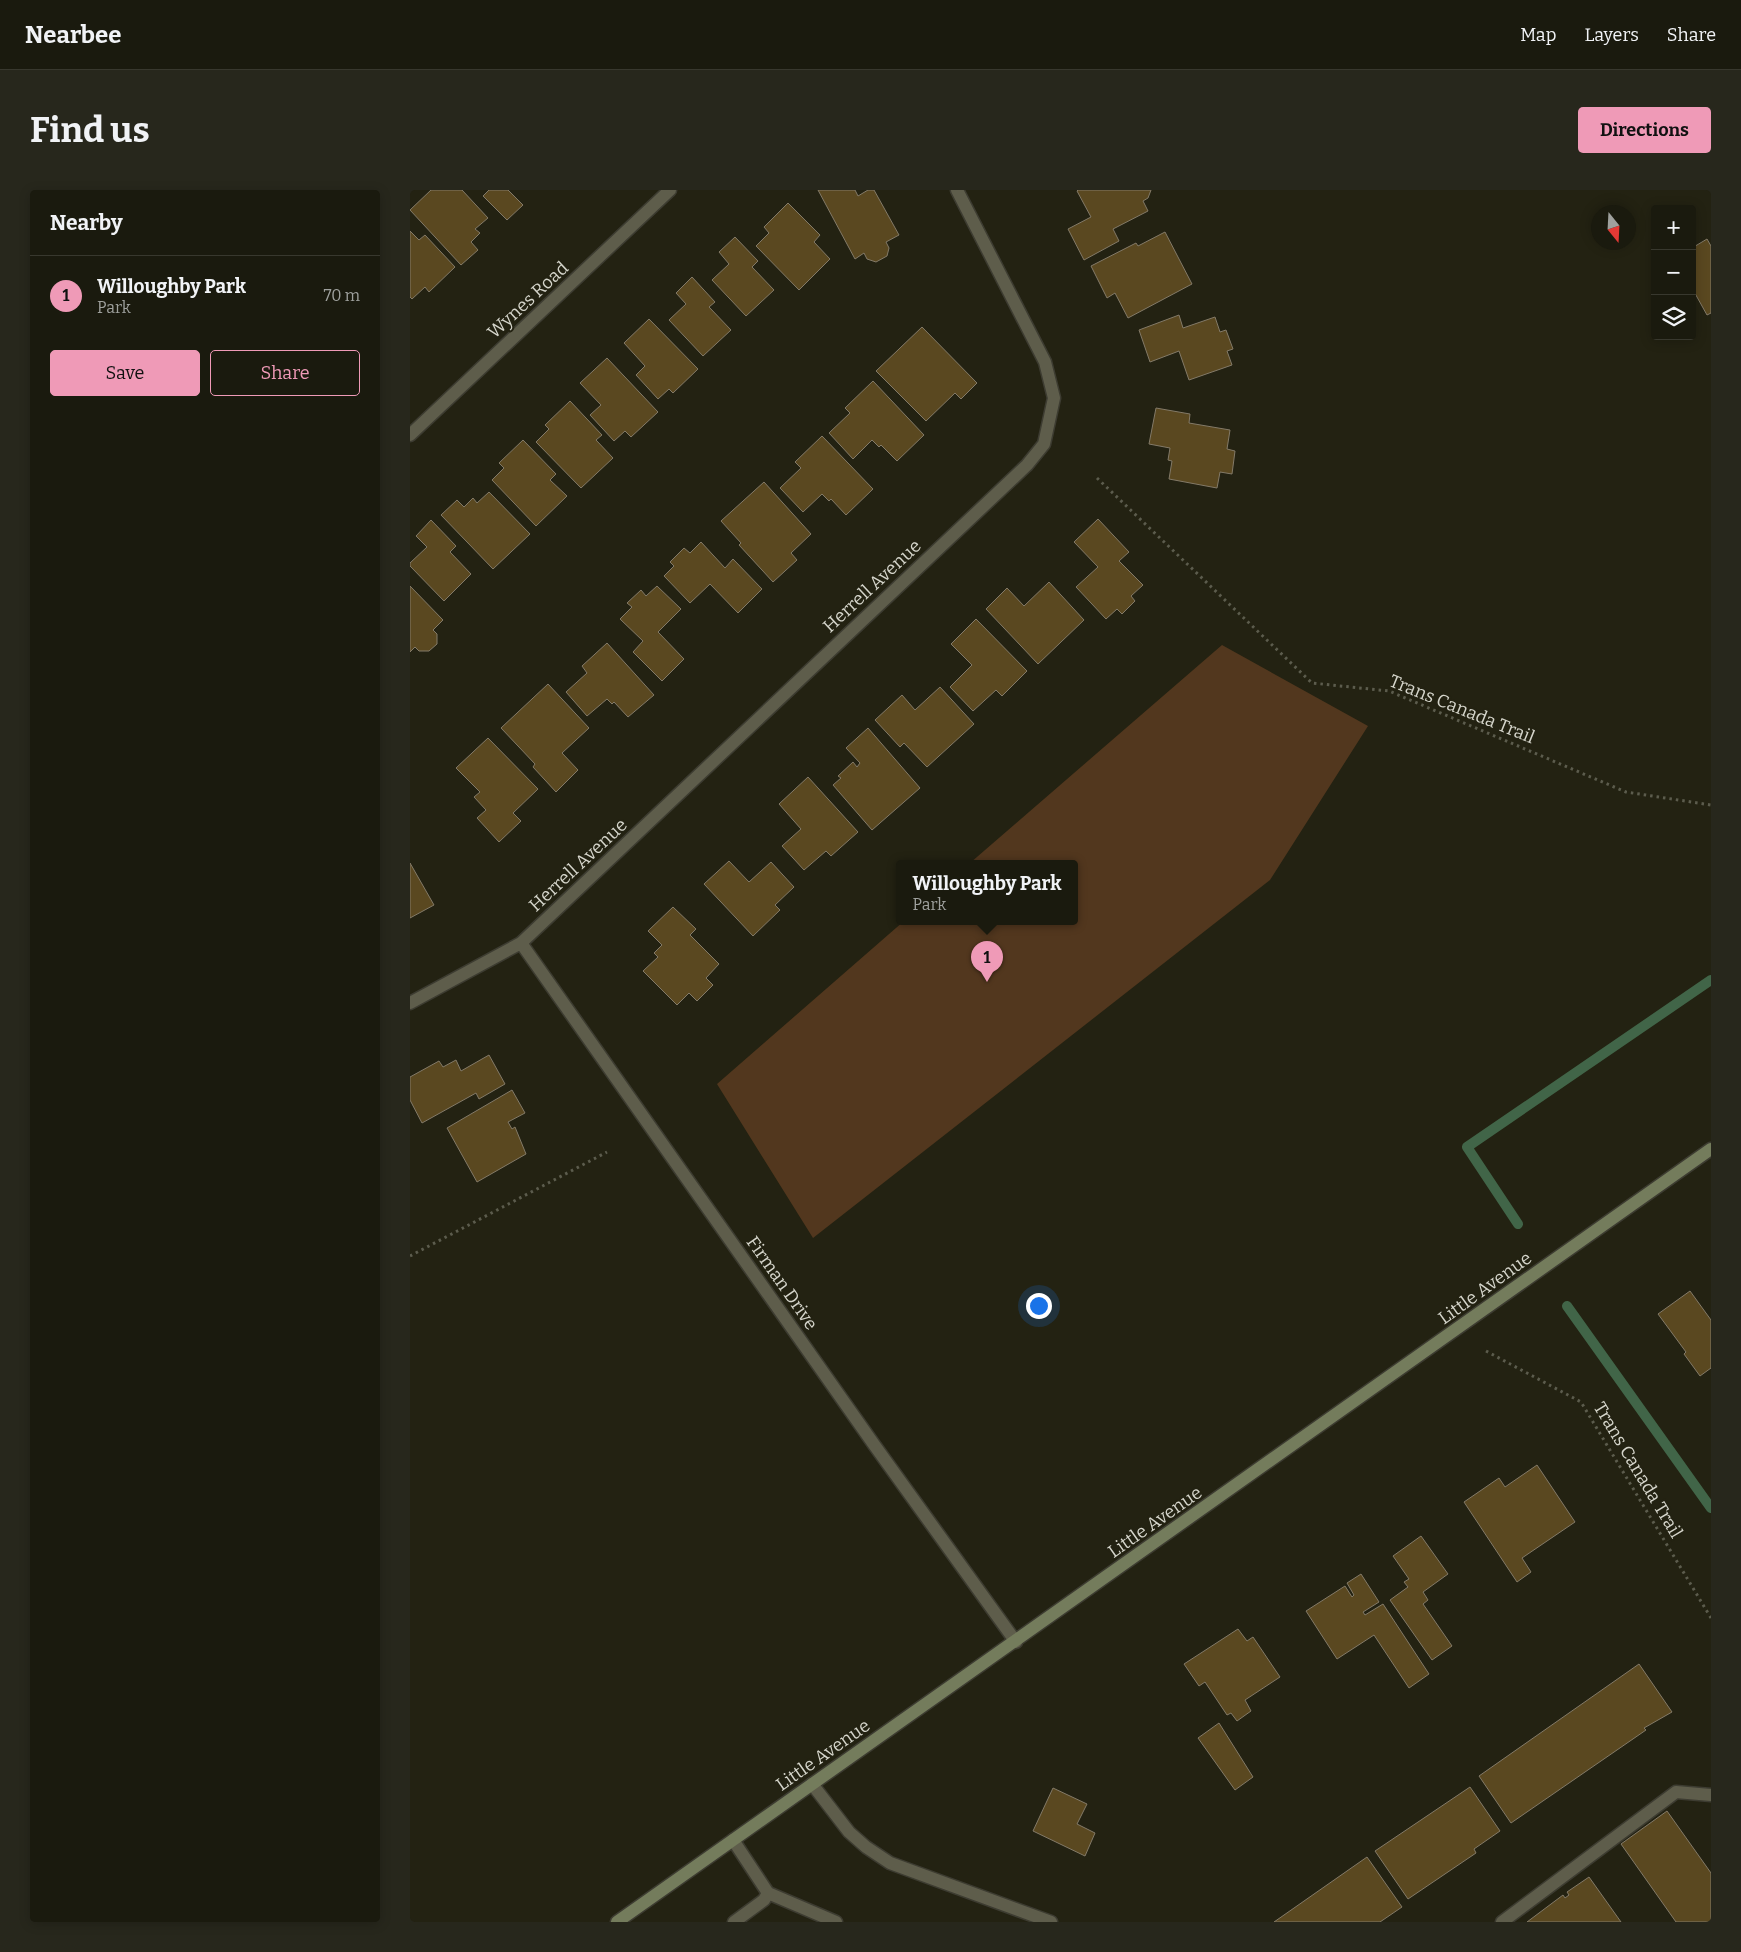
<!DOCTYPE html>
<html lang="en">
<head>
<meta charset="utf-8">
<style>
  :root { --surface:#1a1a0e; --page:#27271c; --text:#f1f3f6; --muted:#9fa19e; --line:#38382e; --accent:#ef9ab7 }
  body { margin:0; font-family:Bitter,serif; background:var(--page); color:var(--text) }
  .controls { position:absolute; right:15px; top:15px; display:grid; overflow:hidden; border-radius:5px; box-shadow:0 2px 12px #0003 }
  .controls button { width:45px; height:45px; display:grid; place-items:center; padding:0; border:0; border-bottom:1px solid var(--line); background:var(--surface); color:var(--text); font:25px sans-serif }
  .compass { position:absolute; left:1181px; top:15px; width:45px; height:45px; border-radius:50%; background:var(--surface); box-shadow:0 2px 12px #0003; rotate:162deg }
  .you { position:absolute; left:628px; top:1115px; width:18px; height:18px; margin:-12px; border:4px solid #fff; border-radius:50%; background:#1a73e8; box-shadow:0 0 0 8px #1a73e833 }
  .badge { display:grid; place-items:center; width:32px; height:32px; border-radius:50%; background:var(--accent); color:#111; font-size:16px; font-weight:700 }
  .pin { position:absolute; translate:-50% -41px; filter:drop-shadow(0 1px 2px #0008) }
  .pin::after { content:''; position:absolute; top:26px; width:18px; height:15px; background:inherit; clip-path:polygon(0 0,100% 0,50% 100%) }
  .popup { position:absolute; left:486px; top:670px; width:182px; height:65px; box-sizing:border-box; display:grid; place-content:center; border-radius:5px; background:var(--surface); filter:drop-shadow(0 1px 4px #0005); font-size:16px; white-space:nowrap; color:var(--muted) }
  .popup b { font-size:19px; color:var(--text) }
  .popup::after { content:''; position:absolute; left:50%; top:100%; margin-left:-10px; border:10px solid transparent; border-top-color:var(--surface) }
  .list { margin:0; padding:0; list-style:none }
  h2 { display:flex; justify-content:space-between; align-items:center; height:65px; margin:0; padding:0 20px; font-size:21px }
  h2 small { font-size:16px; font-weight:400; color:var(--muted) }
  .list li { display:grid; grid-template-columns:32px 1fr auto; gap:15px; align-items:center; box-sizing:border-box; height:80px; padding:0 20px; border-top:1px solid var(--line) }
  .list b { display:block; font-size:19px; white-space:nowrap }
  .list p { margin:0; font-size:16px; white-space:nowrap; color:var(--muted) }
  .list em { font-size:16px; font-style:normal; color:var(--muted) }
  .actions { display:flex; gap:10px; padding:15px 20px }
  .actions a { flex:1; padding:11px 0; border:1px solid var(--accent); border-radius:5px; text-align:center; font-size:18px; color:var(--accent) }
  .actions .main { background:var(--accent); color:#111 }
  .icon { flex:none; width:28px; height:28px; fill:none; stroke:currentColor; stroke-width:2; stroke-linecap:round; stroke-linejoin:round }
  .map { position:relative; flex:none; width:1301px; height:1732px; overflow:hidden; border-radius:5px }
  header { display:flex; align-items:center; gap:30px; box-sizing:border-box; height:70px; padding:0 25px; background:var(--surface); border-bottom:1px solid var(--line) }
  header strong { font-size:24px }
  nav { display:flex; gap:28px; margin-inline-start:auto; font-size:18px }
  .intro { display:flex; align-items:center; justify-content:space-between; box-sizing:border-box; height:120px; padding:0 30px }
  h1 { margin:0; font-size:35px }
  .button { padding:12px 22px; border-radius:5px; background:var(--accent); color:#111; font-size:18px; font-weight:700 }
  main { display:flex; gap:30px; padding:0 30px }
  aside { flex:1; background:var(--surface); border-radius:5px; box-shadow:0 2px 12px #0003 }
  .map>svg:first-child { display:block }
  .green { fill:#52371e }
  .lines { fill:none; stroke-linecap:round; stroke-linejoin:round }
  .stream { stroke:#416548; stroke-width:10 }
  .building { fill:#5a4820; stroke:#837a68 }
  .lane-casing { stroke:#3d3c31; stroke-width:15 }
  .street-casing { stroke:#3d3c31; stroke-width:15 }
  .secondary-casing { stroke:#3d3c31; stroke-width:15 }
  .path { stroke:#5c5c4d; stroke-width:3; stroke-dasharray:2.5 4; stroke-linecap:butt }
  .lane { stroke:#5e5d4b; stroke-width:12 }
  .street { stroke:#5e5d4b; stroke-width:12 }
  .secondary { stroke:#747c5c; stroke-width:12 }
  .labels { text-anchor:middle; stroke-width:4; stroke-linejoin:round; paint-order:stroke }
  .street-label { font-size:18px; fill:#d5d5cb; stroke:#232212 }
</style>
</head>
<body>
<header>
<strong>Nearbee</strong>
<nav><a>Map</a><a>Layers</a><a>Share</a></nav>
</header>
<div class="intro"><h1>Find us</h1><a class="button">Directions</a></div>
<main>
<aside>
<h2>Nearby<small></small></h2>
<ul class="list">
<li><span class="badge">1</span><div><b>Willoughby Park</b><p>Park</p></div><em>70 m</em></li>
</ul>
<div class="actions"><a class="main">Save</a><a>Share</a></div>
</aside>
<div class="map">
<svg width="1301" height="1732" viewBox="0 0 1301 1732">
  <rect width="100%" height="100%" fill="#232212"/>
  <path class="green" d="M812,455l146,81 -98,154 -457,358 -96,-154 187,-163h170v-58h-104z"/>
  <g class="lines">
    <path class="stream" d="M1108,1034l-51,-77 244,-167
      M1157,1116l144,202"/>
  </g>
  <path class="building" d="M21,0h31l26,28 -13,11 5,4 -9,9 7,8 -17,15 -51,-55z
    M79,0h19l15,15 -16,15 -24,-24z
    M408,0h37l3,6 10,-6h6l25,45 -13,7 3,6 -2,8 -11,6 -9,-3 -3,-6 -9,6z
    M668,0h73l-3,8 -5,3 5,10 -35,18 6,12 -35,19 -16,-31 23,-12 -14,-26z
    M378,13l32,32 -6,7 16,17 -31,31 -43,-44 13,-13 -5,-6z
    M0,41l9,9 6,-5 30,32 -26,25 -4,-5 -13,12 -2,-2z
    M755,42l27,52 -64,34 -13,-25 -8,5 -16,-32 45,-23 2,3z
    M325,47l23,24 -6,6 22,23 -28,26 -34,-36 17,-16 -10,-12z
    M1297,49l4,7v67l-4,2 -15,-27v-40z
    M282,87l23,25 -6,5 22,23 -28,26 -34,-36 17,-16 -10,-11z
    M769,125l4,13 32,-11 5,15 6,-2 7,19 -6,2 5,14 -43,15 -10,-29 -29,11 -11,-32z
    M239,129l49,50 -25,24 -4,-4 -11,10 -22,-24 9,-9 -21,-23z
    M512,137l55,56 -16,16 -6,-6 -29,28 -50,-50z
    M197,168l51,54 -27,25 -6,-6 -11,10 -24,-26 11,-10 -21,-22z
    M463,191l51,54 -27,26 -16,-16 -2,2 -7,-7 -19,19 -24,-26 21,-20 -5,-5z
    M160,211l32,34 -6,5 17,18 -32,30 -45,-46 13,-13 -4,-4z
    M746,218l34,6 -1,9 41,7 -3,19 8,2 -3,23 -12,-2 -3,16 -48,-9 3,-18 -4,-1 2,-12 -21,-4z
    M412,246l51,53 -27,26 -15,-16 -2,2 -7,-7 -19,18 -23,-24 21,-20 -6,-6z
    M113,250l33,34 -6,6 17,16 -31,30 -44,-46 12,-12 -5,-5z
    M354,292l47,52 -20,19 6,7 -24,22 -34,-37 2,-2 -20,-22z
    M79,302l41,42 -37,35 -52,-54 16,-15 7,7 9,-9 4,5z
    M688,329l31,33 -10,9 24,24 -12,11 4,5 -13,13 -5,-5 -11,10 -30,-32 22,-20 -24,-25z
    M21,330l25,26 -6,6 21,22 -27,27 -34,-35v-3l17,-16 -11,-11z
    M291,352l24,26 8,-9 29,30 -24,24 -28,-29 -20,19 -26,-27 10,-10 -4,-4 14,-14 6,5z
    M639,392l35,38 -46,44 -52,-55 21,-21 17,18z
    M0,396l33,34 -10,10 4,4v10l-8,7h-10l-4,-4 -5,5z
    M247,396l24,23 -23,23 26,27 -22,22 -29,-29 10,-11 -23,-22 12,-12 -5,-4 14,-13 5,6z
    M566,429l51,52 -25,25 -6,-6 -23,21 -23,-24 22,-22 -21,-21z
    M197,453l47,52 -26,22 -14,-15 -2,2 -5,-5 -20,17 -21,-24 21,-19 -5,-7z
    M138,494l41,44 -27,25 16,17 -22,22 -23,-25 2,-3 -34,-36z
    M530,497l34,37 -47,43 -23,-24 -4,4 -25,-27 27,-25 13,15z
    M458,538l52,60 -48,42 -39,-45 8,-7 -3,-2 15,-14 4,5 3,-4 -14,-15z
    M78,548l50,51 -25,24 8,8 -22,21 -22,-24 9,-8 -12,-13 6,-5 -24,-24z
    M398,587l50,55 -27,24 -5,-5 -22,19 -22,-24 19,-17 -22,-25z
    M319,671l20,21 22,-20 23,25 -19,18 5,5 -27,26 -49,-52z
    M0,673l24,42 -24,13z
    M263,717l23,22 -6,6 29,29 -13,14 7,7 -16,16 -8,-8 -12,12 -34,-34 15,-14 -4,-4 8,-8 -14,-14z
    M79,865l16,29 -26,15 -3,-6 -54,30 -12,-23v-23l29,-16 4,6 13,-7 5,11z
    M102,900l13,23 -17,9 4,7 3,-2 11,27 -49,28 -30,-54z
    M1280,1101l21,29v48l-11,8 -16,-22 2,-2 -28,-38z
    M1127,1275l38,57 -53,36 9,14 -14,10 -53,-80 35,-24 6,9z
    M1011,1346l27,38 -25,18 5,8 -5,4 29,42 -20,14 -42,-60 18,-13 -4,-5 5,-3 -16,-23z
    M951,1384l18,28 -16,10 2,3 18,-11 46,70 -20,14 -35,-53 -37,24 -31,-48 39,-25 7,11 2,-2 -7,-12z
    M828,1439l9,12 6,-4 27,40 -35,23 6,11 -14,10 -6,-8 -4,2 -22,-33 -6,4 -15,-22z
    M1229,1474l33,48 -28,16 2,2 -135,93 -32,-47z
    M809,1533l34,54 -18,13 -37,-52z
    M1060,1597l30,44 -26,18 2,4 -68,46 -33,-48z
    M643,1598l34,16 -10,20 18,9 -10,23 -52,-25z
    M1257,1621l44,62v49h-35l-55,-78z
    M957,1667l35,50 -22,15h-106z
    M1179,1687l32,45h-94l36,-27 2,3 4,-3 -2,-3z"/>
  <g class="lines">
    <defs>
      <path id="lane" d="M402,1594l37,48 17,15 24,16 161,59
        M323,1650l35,53 -4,7 -30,22
        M358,1703l68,29
        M1092,1732l174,-130 35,3"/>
      <path id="street" d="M0,245l260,-245
        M111,753l354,503 141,196
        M0,813l111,-60 506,-478 17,-21 10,-46 -9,-36 -88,-172"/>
      <path id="secondary" d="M207,1732l1094,-773"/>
    </defs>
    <use href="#lane" class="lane-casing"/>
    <use href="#street" class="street-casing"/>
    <use href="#secondary" class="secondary-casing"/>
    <path class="path" d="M687,288l215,205 77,8 237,101 85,13
      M0,1066l197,-104
      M1076,1161l95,51 130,216"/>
    <use href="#lane" class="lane"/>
    <use href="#street" class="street"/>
    <use href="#secondary" class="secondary"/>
  </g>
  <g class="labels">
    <g class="street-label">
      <text transform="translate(118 110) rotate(-43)" y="6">Wynes Road</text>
      <text transform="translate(462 396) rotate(-43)" y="6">Herrell Avenue</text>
      <text transform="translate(1052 519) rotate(22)" y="6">Trans Canada Trail</text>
      <text transform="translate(168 675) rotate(-43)" y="6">Herrell Avenue</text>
      <text transform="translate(372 1093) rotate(55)" y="6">Firman Drive</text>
      <text transform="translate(1075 1098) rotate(-36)" y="6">Little Avenue</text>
      <text transform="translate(1228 1280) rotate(59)" y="6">Trans Canada Trail</text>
      <text transform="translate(745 1332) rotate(-35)" y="6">Little Avenue</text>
      <text transform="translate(413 1565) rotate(-35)" y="6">Little Avenue</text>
    </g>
  </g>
</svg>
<div class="controls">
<button>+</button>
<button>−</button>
<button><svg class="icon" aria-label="layers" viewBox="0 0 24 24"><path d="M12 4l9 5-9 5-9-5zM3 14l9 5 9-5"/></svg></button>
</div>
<svg class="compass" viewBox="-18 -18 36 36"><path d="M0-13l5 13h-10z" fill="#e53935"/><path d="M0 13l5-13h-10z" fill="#9fa19e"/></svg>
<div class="you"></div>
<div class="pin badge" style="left:577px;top:792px">1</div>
<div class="popup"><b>Willoughby Park</b>Park</div>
</div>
</main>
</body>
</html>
